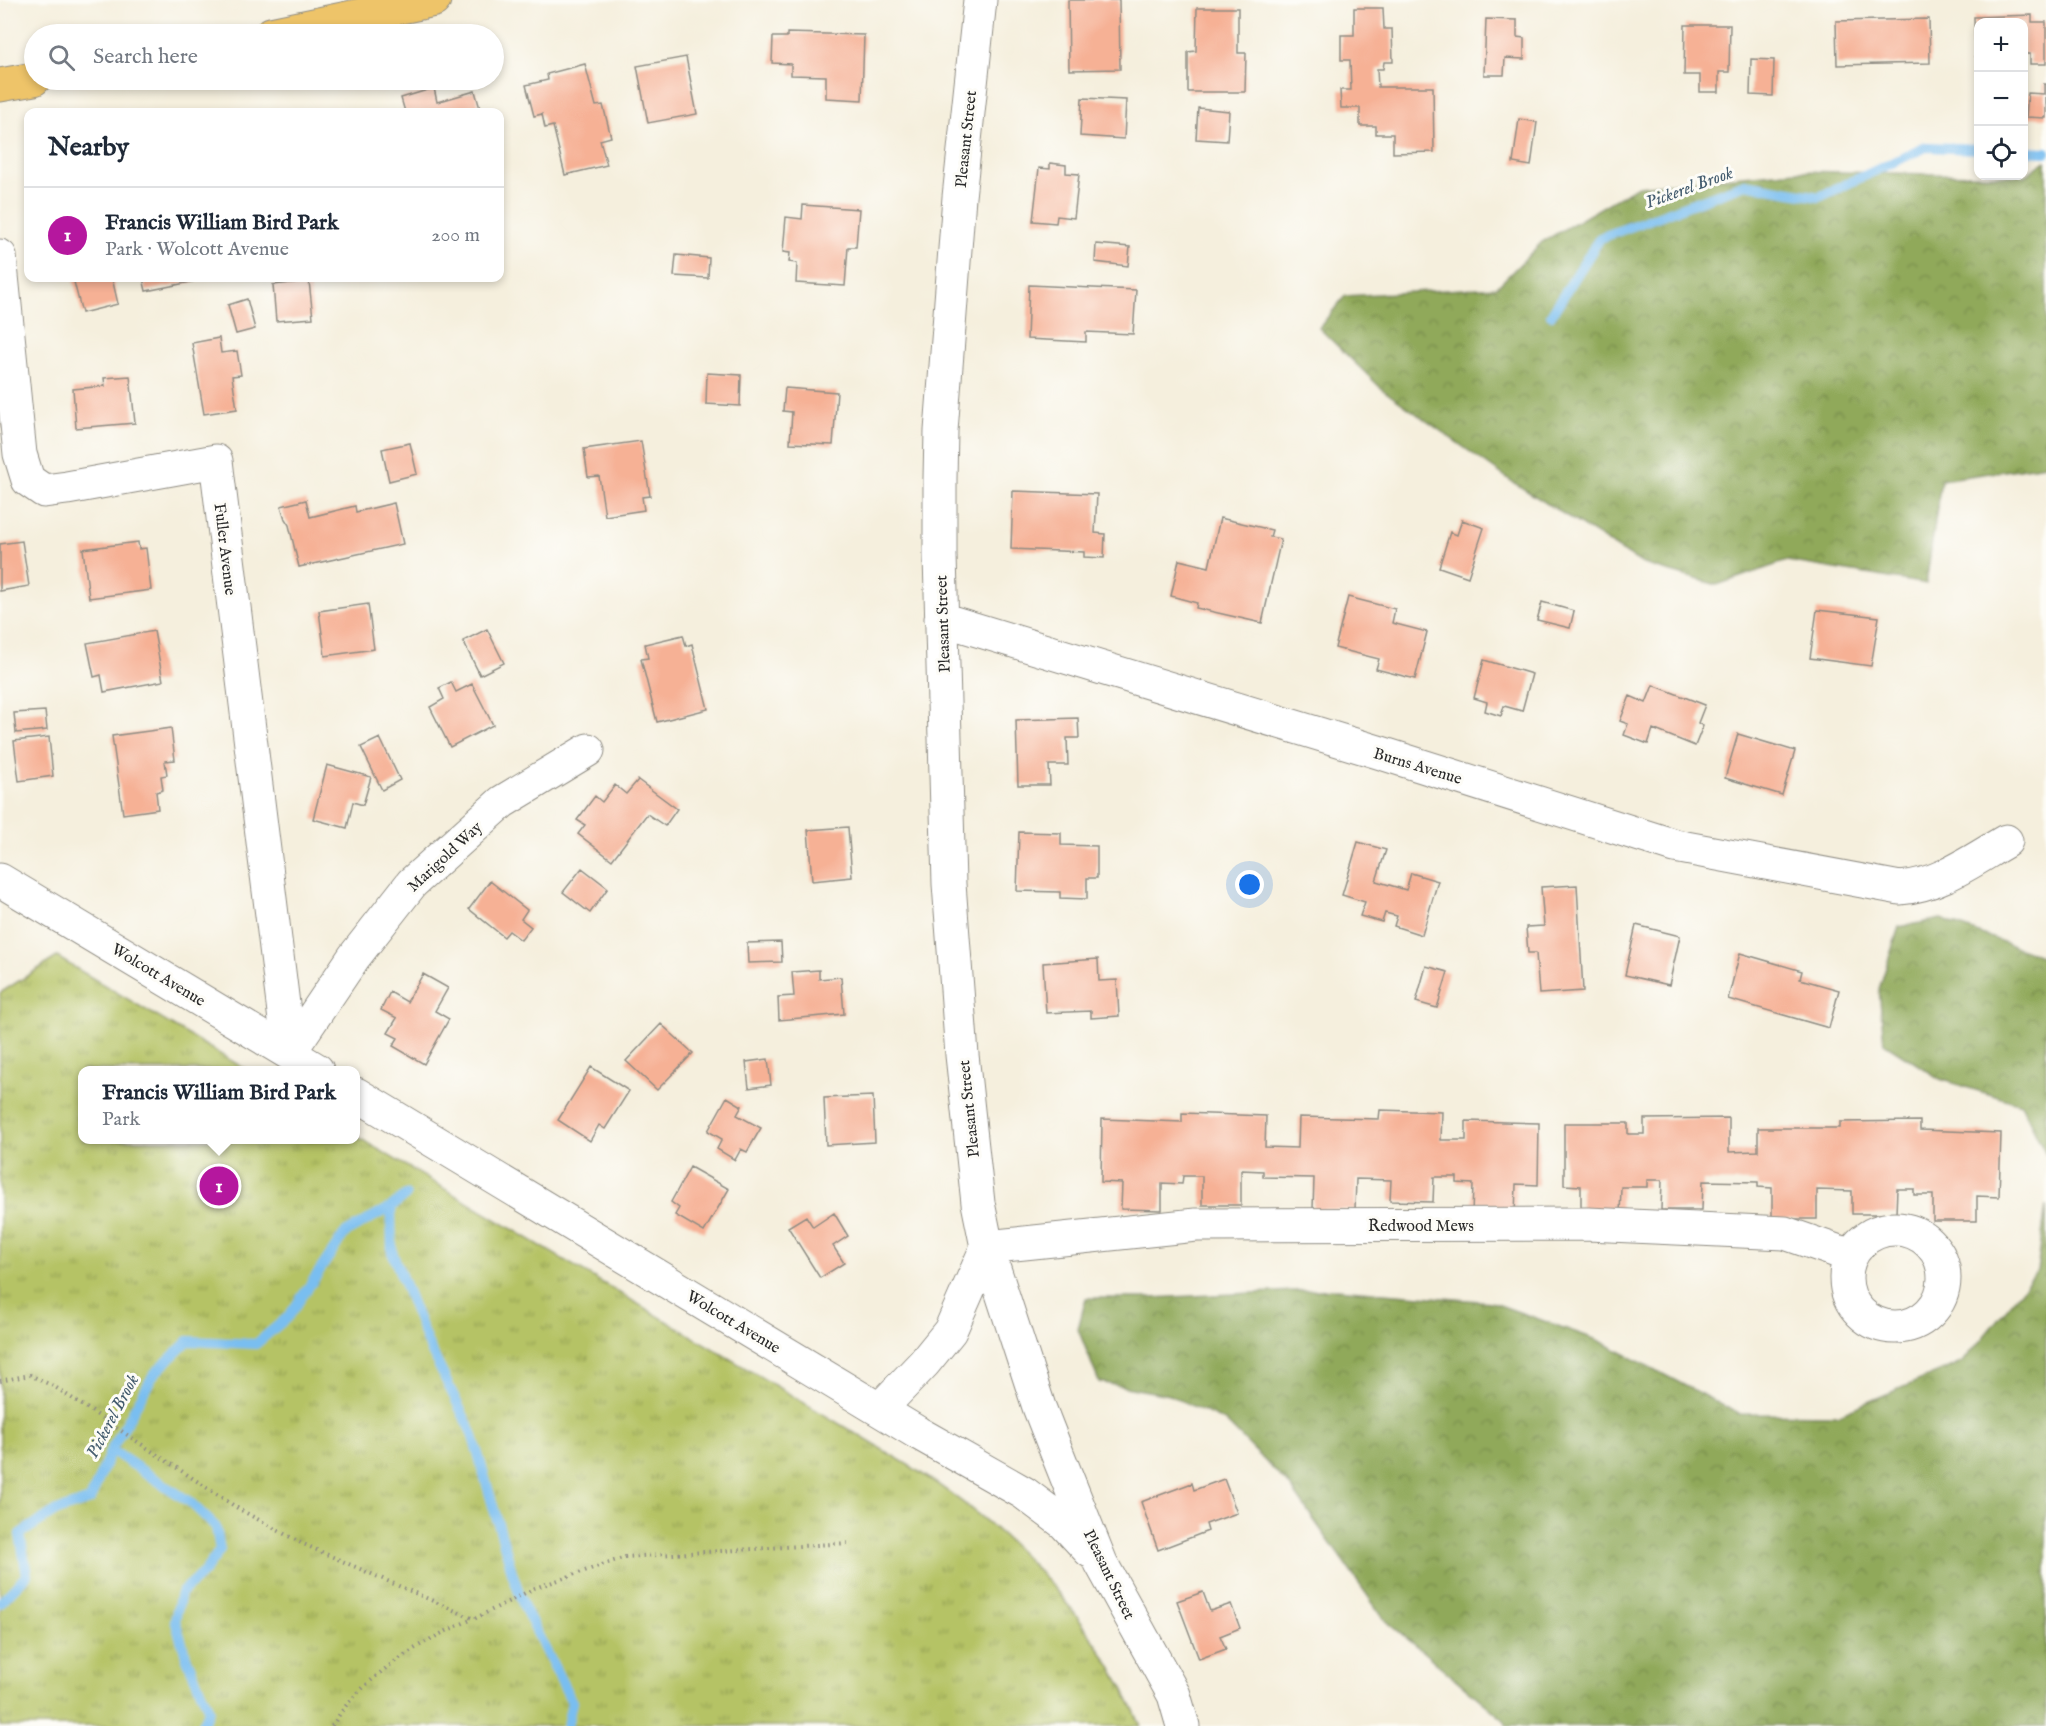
<!DOCTYPE html>
<html lang="en">
<head>
<meta charset="utf-8">
<style>
  :root { --surface:#fff; --page:#f6f6f7; --text:#1f2937; --muted:#747a83; --line:#e0e1e3; --accent:#b5179e }
  body { margin:0; font-family:"IM FELL English",serif; background:var(--page); color:var(--text) }
  .controls { position:absolute; right:18px; top:18px; display:grid; overflow:hidden; border-radius:12px; box-shadow:0 3px 9px #0003 }
  .controls button { width:54px; height:54px; display:grid; place-items:center; padding:0; border:0; border-bottom:2px solid var(--line); background:var(--surface); color:var(--text); font:30px sans-serif }
  .you { position:absolute; left:1250px; top:885px; width:21px; height:21px; margin:-15px; border:4px solid #fff; border-radius:50%; background:#1a73e8; box-shadow:0 0 0 9px #1a73e833 }
  .badge { display:grid; place-items:center; width:39px; height:39px; border-radius:50%; background:var(--accent); color:#fff; font-size:20px; font-weight:700 }
  .pin { position:absolute; translate:-50% -50%; border:3px solid #fff; box-shadow:0 2px 6px #0006 }
  .popup { position:absolute; left:78px; top:1066px; width:282px; height:78px; box-sizing:border-box; display:grid; place-content:center; border-radius:12px; background:var(--surface); filter:drop-shadow(0 2px 4px #0005); font-size:20px; white-space:nowrap; color:var(--muted) }
  .popup b { font-size:22px; color:var(--text) }
  .popup::after { content:''; position:absolute; left:50%; top:100%; margin-left:-12px; border:12px solid transparent; border-top-color:var(--surface) }
  .list { margin:0; padding:0; list-style:none }
  h2 { display:flex; justify-content:space-between; align-items:center; height:78px; margin:0; padding:0 24px; font-size:26px }
  h2 small { font-size:20px; font-weight:400; color:var(--muted) }
  .list li { display:grid; grid-template-columns:39px 1fr auto; gap:18px; align-items:center; box-sizing:border-box; height:96px; padding:0 24px; border-top:2px solid var(--line) }
  .list b { display:block; font-size:22px; white-space:nowrap }
  .list p { margin:0; font-size:20px; white-space:nowrap; color:var(--muted) }
  .list em { font-size:20px; font-style:normal; color:var(--muted) }
  .icon { flex:none; width:33px; height:33px; fill:none; stroke:currentColor; stroke-width:2; stroke-linecap:round; stroke-linejoin:round }
  .map { position:relative; flex:none; width:2046px; height:1726px; overflow:hidden }
  .search { position:absolute; background:var(--surface); box-shadow:0 3px 9px #0003; left:24px; top:24px; width:480px; height:66px; display:flex; align-items:center; gap:15px; box-sizing:border-box; padding:0 21px; border-radius:33px; color:var(--muted); font-size:22px }
  .panel { position:absolute; background:var(--surface); box-shadow:0 3px 9px #0003; left:24px; top:108px; width:480px; height:174px; border-radius:12px }
  .map>svg:first-child { display:block }
  .forest { fill:url(#forest-crowns); stroke:#5e6a42; stroke-width:1.5 }
  .park { fill:url(#park-tufts); stroke:#707748; stroke-width:1.5 }
  .lines { fill:none; stroke-linecap:round; stroke-linejoin:round }
  .stream { stroke:#79bef0; stroke-width:10 }
  .building { fill:#f6b195 }
  .minor-casing { stroke:#908d84; stroke-width:35 }
  .major-casing { stroke:#908d84; stroke-width:35 }
  .path { stroke:#908d84; stroke-width:4; stroke-dasharray:1.5 4.5; stroke-linecap:butt }
  .minor { stroke:#fff; stroke-width:33 }
  .major { stroke:#eec469; stroke-width:33 }
  .labels { text-anchor:middle; stroke-width:6; stroke-linejoin:round; paint-order:stroke }
  .street-label { font-size:16px; fill:#2b2b2b; stroke:#fdfcf7 }
  .water-label { font-size:18px; font-style:italic; fill:#465e70; stroke:#fdfcf7 }
</style>
</head>
<body>
<div class="map">
<svg width="2046" height="1726" viewBox="0 0 2046 1726">
  <defs>
    <pattern id="forest-crowns" width="20" height="18" patternUnits="userSpaceOnUse" patternTransform="scale(1.5)"><rect width="20" height="18" fill="#90a95a"/><path d="M2 6a3 3 0 1 1 6 0M12 15a3 3 0 1 1 6 0" fill="none" stroke="#768a4b"/></pattern>
    <pattern id="park-tufts" width="24" height="20" patternUnits="userSpaceOnUse" patternTransform="scale(1.5)"><rect width="24" height="20" fill="#b5c365"/><path d="M3 7l-1-3M5 7V3M7 7l1-3M15 17l-1-3M17 17v-4M19 17l1-3" fill="none" stroke="#939f53"/></pattern>
  </defs>
  <rect width="100%" height="100%" fill="#fdfcf7"/>
  <filter id="ink" filterUnits="userSpaceOnUse"><feTurbulence type="fractalNoise" baseFrequency=".0167" numOctaves="2"/><feDisplacementMap in="SourceGraphic" scale="12" xChannelSelector="R" yChannelSelector="G"/><feConvolveMatrix kernelMatrix="1 2 1 2 8 2 1 2 1" color-interpolation-filters="sRGB"/></filter>
  <filter id="wash" filterUnits="userSpaceOnUse"><feTurbulence type="fractalNoise" baseFrequency=".008" numOctaves="4" result="noise"/><feDisplacementMap in="SourceGraphic" scale="24" xChannelSelector="R" yChannelSelector="G"/><feGaussianBlur stdDeviation="1.35" result="paint"/><feColorMatrix in="noise" values="0 0 0 0 0 0 0 0 0 0 0 0 0 0 0 0 0 1.4 0 .05"/><feComposite in="paint" operator="in"/></filter>
  <g filter="url(#wash)">
    <rect width="100%" height="100%" fill="#f5efdd"/>
    <path class="forest" d="M2046,161v304l-105,15 -15,104 -139,-23 -70,24 -74,-21 -129,-81 -131,-93 -64,-62 26,-32 152,-9 45,-45 96,-56 158,-15 228,5z
      M1941,919l105,39v196l-25,-50 -81,-25 -56,-36 -5,-54 20,-62z
      M2046,1206v520h-539l-3,-6 -120,-101 -94,-133 -65,-65 -56,-26 -70,-13 -21,-53 8,-31h66l185,-9 154,13 109,39 139,73 98,1 126,-53 74,-91z"/>
    <path class="park" d="M57,957l190,113h-165v70h274v-4l554,330c100,62 184,151 231,260h-1141v-733z"/>
    <g class="lines">
      <path class="stream" d="M2024,151l22,1
        M1551,315l49,-77 145,-54 74,13 107,-50 52,2
        M391,1207l1,45 35,90 45,91 41,142 11,32 48,95 -5,24
        M111,1450l79,52 26,25 4,23 -15,21 -24,22 -6,27 12,39 22,51 -8,16
        M0,1603l27,-28 -7,-41 34,-22 36,-12 21,-50 43,-76 34,-33 68,3 33,-28 56,-83 46,-26 15,-12"/>
    </g>
    <g id="blocks">
      <path class="building" d="M1068,0h51l1,69 -51,1z
        M1197,8h41v45h8l-1,39h-57v-40l8,-1z
        M1354,8h29l1,21h8l1,33h-9l-1,7h-6l1,18h55l1,65 -41,1v-19h-17v-8h-16v-18h-19l-1,-18h11l-1,-30h-9v-25h13z
        M2032,15v7h14v42h-16v-10h-6v-32h-46v34h-3l-1,-39z
        M1486,19l31,1v17l7,1v21l-19,-1 -1,17h-20z
        M1929,19l1,44 -93,2 -1,-44z
        M1685,25h45l-1,47h-10v20h-19v-17h-16z
        M787,33l77,2 -2,65 -36,-2v-22l-35,-1v-11l-19,-1 1,-26h14z
        M686,57l11,57 -49,9 -11,-57z
        M1751,59l23,1 -1,36 -23,-1z
        M585,64l11,42 7,-1 8,32 -11,3 7,25 -42,10 -12,-49 -8,2 -3,-14 -8,2 -8,-31 22,-5 -1,-6z
        M2044,84h2v34l-20,-1 2,-24 16,1z
        M434,88l3,14 38,-11 6,21h-76l-4,-14z
        M1082,98l44,2 -2,39 -44,-3z
        M1198,108l31,3 -2,30 -31,-2z
        M1519,119l18,3 -6,44 -18,-3z
        M1050,163l16,2v8l13,1 -5,44 -17,-2 -1,7 -23,-2 6,-53 11,1z
        M803,205l56,4 -3,38h-8l-3,39 -49,-3 1,-20 -8,-1 1,-9 -7,-1 3,-35 16,2z
        M1096,244l34,3 -2,19 -33,-4z
        M676,255l33,3 -1,20 -34,-2z
        M73,278h39l6,26 -36,9z
        M143,278h58v2l-55,11z
        M309,281l4,37 -37,3 -3,-36z
        M1029,285l107,5 -3,44 -47,-2v10l-59,-3z
        M247,299l8,30 -19,5 -8,-29z
        M219,338l2,15 16,-2 4,24 -9,1 5,33 -33,5 -12,-71z
        M707,373l34,2 -1,31 -34,-2z
        M130,376l5,47 -59,5 -3,-39 32,-3 -1,-8z
        M785,388l52,4 -4,53 -43,-2 2,-31 -9,-1z
        M641,441l9,55 -8,1 2,13 -39,6 -6,-40 -11,1 -4,-28z
        M410,443l7,31 -28,7 -7,-32z
        M1013,491l84,3 -2,39 10,1 -1,24 -20,-1v-5l-73,-3z
        M306,500l4,17 45,-11 1,6 38,-9 9,41 -104,23 -10,-42 -4,-6 -4,-13z
        M1220,518l52,12 -2,7 11,2 -19,84 -66,-15 1,-5 -26,-7 8,-36 30,7z
        M1462,520l22,8 -16,49 -29,-10 11,-35 7,3z
        M22,541l7,45 -29,5v-47z
        M138,542l1,7 7,-1 5,42 -62,8 -6,-49z
        M1348,597l47,12 -3,14 35,9 -12,47 -39,-10 3,-10 -44,-11z
        M1542,602l32,9 -4,17 -33,-8z
        M368,604l6,45 -49,7 -6,-45z
        M1817,610l62,7 -8,49 -61,-8z
        M487,629l17,34 -24,12 -17,-34z
        M154,631l9,50 -59,11 -3,-17 -7,2 -7,-34z
        M683,635l3,11 6,-2 16,65 -51,13 -16,-63 7,-1 -3,-14z
        M1484,660l48,14 -10,37 -18,-5 -3,10 -16,-5 2,-9 -13,-4z
        M451,682l5,10 16,-8 21,41 -43,22 -20,-40 14,-8 -5,-11z
        M1653,685l52,20 -7,18 5,3 -8,20 -42,-17 -5,15 -24,-9 4,-11 -8,-3 10,-25 16,7z
        M45,711l2,19 -31,3 -2,-20z
        M1078,718l1,20h-12l1,27h-19l1,20h-32l-2,-65z
        M171,728l4,32 -10,1 2,14 -6,1 2,14 -7,2 2,17 -35,5 -11,-78z
        M1738,734l57,17 -13,44 -57,-17z
        M49,737l4,39 -34,5 -5,-40z
        M380,738l20,42 -18,10 -21,-43z
        M327,765l44,12 -8,28 -10,-3 -6,26 -34,-9z
        M638,780l39,29 -12,17 -18,-12 -35,46 -34,-26 7,-9 -8,-5 18,-24 7,6 13,-17 11,9z
        M848,827l4,50 -40,4 -4,-51z
        M1019,832l42,1v12l36,1v32h-10v21l-27,-1v-6l-43,-1z
        M1358,842l28,8 -10,31 30,9 5,-17 27,8 -16,54 -28,-9 3,-10 -12,-3 -3,9 -22,-6 5,-14 -23,-7z
        M582,868l26,20 -18,25 -27,-21z
        M490,881l37,29 -6,9 10,8 -10,13 -12,-9 -5,6 -35,-28z
        M1577,885l6,106 -44,3 -3,-41h-8l-2,-26 18,-1 -3,-39z
        M1636,925l44,11 -11,49 -44,-10z
        M781,942l1,20 -34,1 -1,-20z
        M1740,953l62,18 -2,8 39,11 -10,38 -101,-29z
        M1098,959l1,22 18,-1 2,36 -28,2v-7l-45,2 -3,-50z
        M1426,966l22,6 -11,36 -21,-6z
        M819,970v9l22,-2 3,37 -65,6 -1,-23 16,-1 -2,-24z
        M423,974l25,14 -13,23 14,8 -25,45 -31,-18 5,-8 -10,-5 9,-15 -16,-8 9,-18 17,10z
        M661,1024l32,29 -36,37 -31,-29z
        M768,1059l3,26 -22,3 -3,-26z
        M591,1067l38,24 -24,38 -6,-4 -9,16 -32,-21z
        M873,1096l2,46 -49,3 -2,-47z
        M727,1097l15,9 -5,9 24,13 -14,24 -6,-3 -6,11 -18,-11 5,-10 -14,-8z
        M1380,1110l62,2 -1,28h25v-19l73,2 -1,62 -22,-1 -1,32 -43,-1 1,-31 -16,-1v-6h-23l-1,25 -43,-1 1,-21 -35,-1 -1,31 -42,-1 1,-31 -51,-1v-6l-22,-1v35h-39v-29h-19l-1,8 -20,-1v27l-41,-1 1,-26 -21,-1 1,-63 80,3v-9l84,3 -1,31 33,1 1,-31 80,2z
        M1729,1118v34l29,-1v-23h82v-6l80,-1v9l81,3 -2,64 -22,-1v25h-44v-26h-19v-6h-17l-1,25h-44v-23l-35,-1v29h-45v-31l-14,-1v-5l-55,-1 -1,29h-41l1,-30h-15v7h-26l-1,28h-39v-29l-17,-1v-62h64v11h16v-15z
        M690,1167l39,22 -25,43 -29,-17 4,-7 -8,-6z
        M834,1213l14,23 -15,10 11,17 -24,15 -32,-51 18,-11 7,11z
        M1224,1479l13,34 -31,11 2,7 -50,19 -17,-48 51,-19 2,7z
        M1203,1592l7,19 21,-7 9,24 -20,8 6,13 -27,10 -22,-58z"/>
    </g>
  </g>
  <g filter="url(#ink)">
    <use href="#blocks" fill-opacity="0" stroke="#908d84" stroke-width="1.5"/>
    <g class="lines">
      <defs>
        <path id="minor" d="M980,0l-21,197 -18,234 -1,48v77l9,328 13,171 16,148 9,44 52,160 20,51 42,105 73,132 9,31
          M0,256l20,198 8,26 16,11 23,-3 149,-27 73,592
          M941,619l437,133 297,94 225,42c40,-3 73,-28 106,-47
          M0,880l317,190
          M289,1053l65,-96 58,-74 90,-81 86,-52
          M356,1094l562,339 106,60 40,30 26,28
          M1846 1278a49 49 0 1 1 98 0a49 49 0 1 1-98 0Z
          M987,1247l209,-22 392,-1 197,9 66,23
          M880,1409l44,-46 26,-32 37,-84"/>
        <path id="major" d="M271,34l163,-34
          M0,85l34,-6"/>
      </defs>
      <use href="#minor" class="minor-casing"/>
      <use href="#major" class="major-casing"/>
      <path class="path" d="M0,1381l30,-6 25,12 184,122 62,34 173,76 61,-31 90,-31 223,-14
        M332,1726c6,-9 12,-19 19,-26 33,-36 78,-63 122,-81"/>
      <use href="#minor" class="minor"/>
      <use href="#major" class="major"/>
    </g>
  </g>
  <g class="labels">
    <g class="street-label">
      <text transform="translate(965 139) rotate(-84)" y="6">Pleasant Street</text>
      <text transform="translate(226 549) rotate(83)" y="6">Fuller Avenue</text>
      <text transform="translate(942 624) rotate(-92)" y="6">Pleasant Street</text>
      <text transform="translate(1418 765) rotate(17)" y="6">Burns Avenue</text>
      <text transform="translate(444 856) rotate(-43)" y="6">Marigold Way</text>
      <text transform="translate(159 974) rotate(31)" y="6">Wolcott Avenue</text>
      <text transform="translate(968 1109) rotate(-96)" y="6">Pleasant Street</text>
      <text x="1421" y="1231">Redwood Mews</text>
      <text transform="translate(734 1321) rotate(31)" y="6">Wolcott Avenue</text>
      <text transform="translate(1110 1574) rotate(64)" y="6">Pleasant Street</text>
    </g>
    <g class="water-label">
      <text transform="translate(1689 187) rotate(-20)" y="6">Pickerel Brook</text>
      <text transform="translate(112 1416) rotate(-62)" y="6">Pickerel Brook</text>
    </g>
  </g>
</svg>
<div class="controls">
<button>+</button>
<button>−</button>
<button><svg class="icon" aria-label="locate" viewBox="0 0 24 24"><circle cx="12" cy="12" r="6"/><path d="M12 2v4M12 18v4M2 12h4M18 12h4"/></svg></button>
</div>
<div class="you"></div>
<div class="pin badge" style="left:219px;top:1186px">1</div>
<div class="popup"><b>Francis William Bird Park</b>Park</div>
<div class="search"><svg class="icon" aria-label="search" viewBox="0 0 24 24"><circle cx="10" cy="10" r="6"/><path d="M15 15l6 6"/></svg>Search here</div>
<section class="panel">
<h2>Nearby<small></small></h2>
<ul class="list">
<li><span class="badge">1</span><div><b>Francis William Bird Park</b><p>Park · Wolcott Avenue</p></div><em>200 m</em></li>
</ul>
</section>
</div>
</body>
</html>
